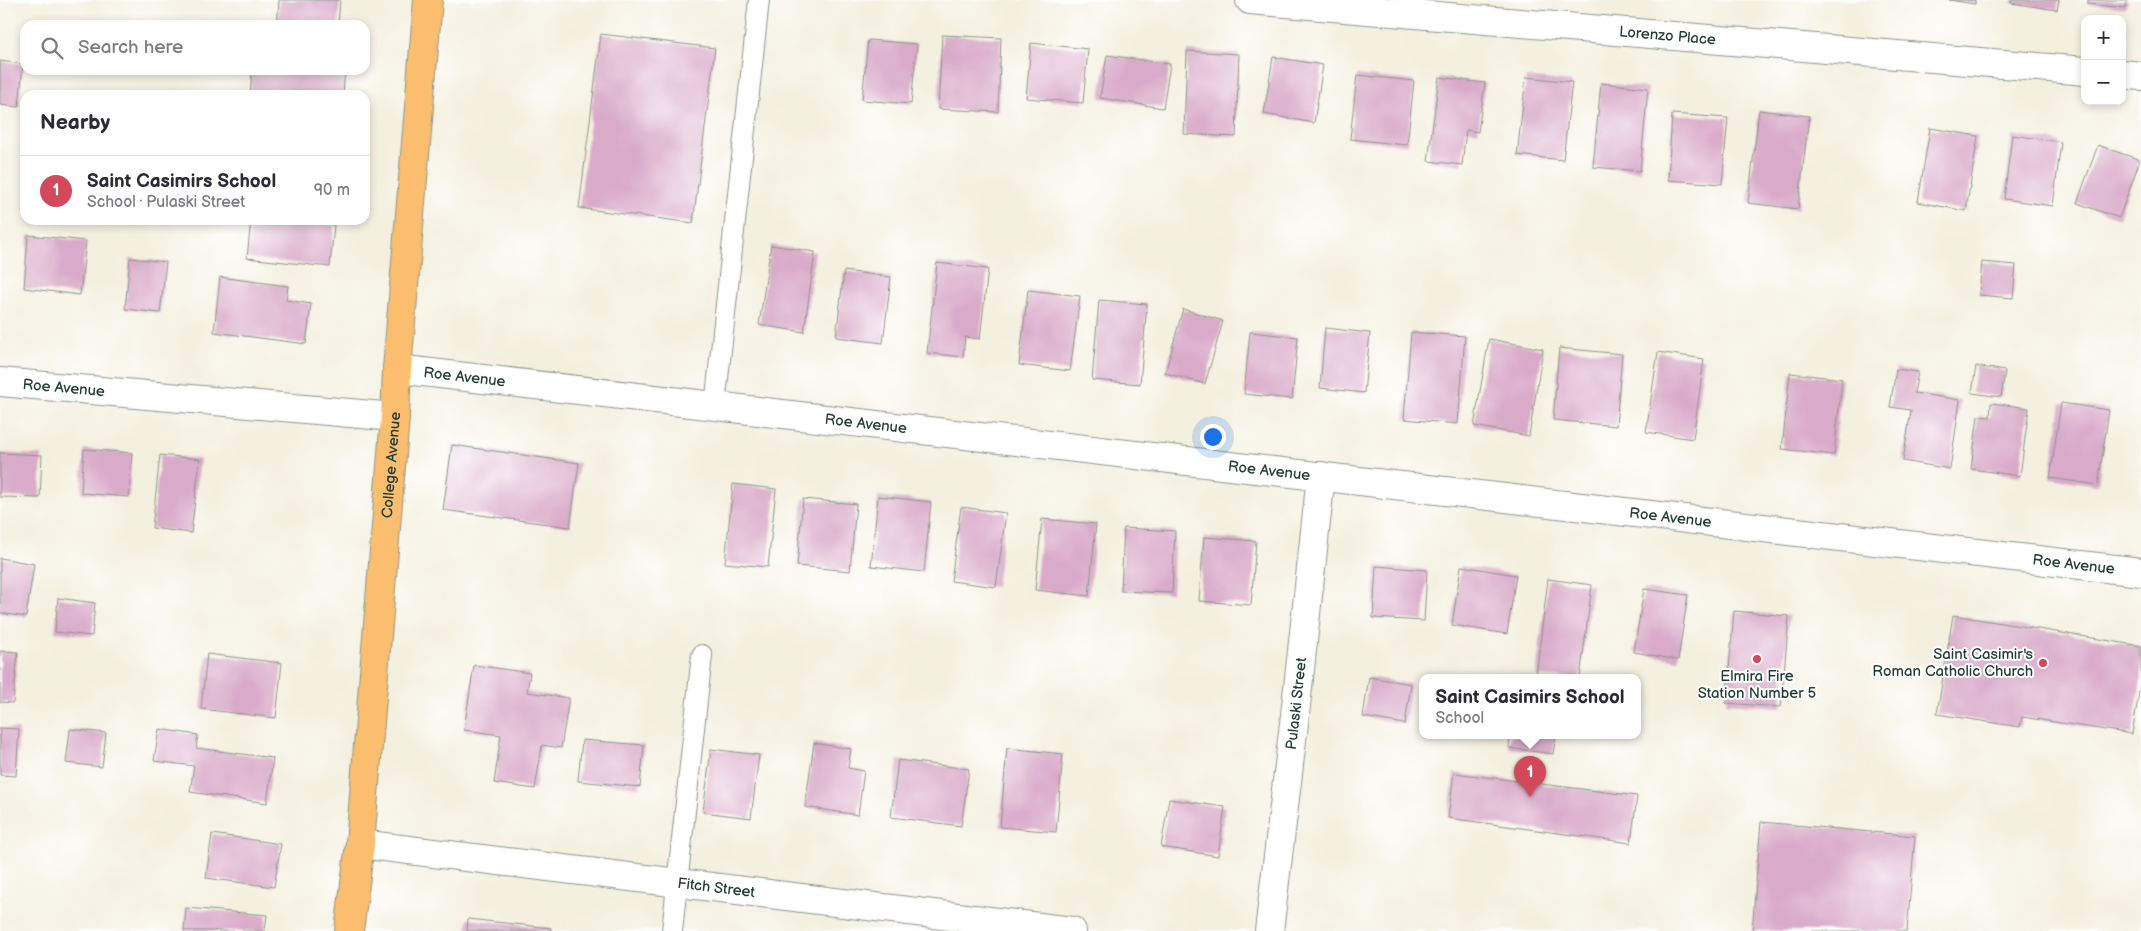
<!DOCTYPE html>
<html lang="en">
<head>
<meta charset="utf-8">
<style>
  :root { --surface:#fff; --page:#f7f7f7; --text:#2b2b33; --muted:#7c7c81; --line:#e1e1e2; --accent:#d1495b }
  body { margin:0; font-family:"Balsamiq Sans",sans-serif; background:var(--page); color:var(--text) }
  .controls { position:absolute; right:15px; top:15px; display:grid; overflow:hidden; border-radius:10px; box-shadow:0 2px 8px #0003 }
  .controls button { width:45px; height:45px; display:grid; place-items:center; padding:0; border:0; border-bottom:1px solid var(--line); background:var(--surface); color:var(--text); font:25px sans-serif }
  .you { position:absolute; left:1212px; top:436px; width:18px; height:18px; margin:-12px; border:4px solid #fff; border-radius:50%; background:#1a73e8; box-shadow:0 0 0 8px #1a73e833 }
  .badge { display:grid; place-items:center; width:32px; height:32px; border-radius:50%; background:var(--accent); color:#fff; font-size:16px; font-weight:700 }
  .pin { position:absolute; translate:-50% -41px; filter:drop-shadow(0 1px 2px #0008) }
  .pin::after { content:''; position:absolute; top:26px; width:18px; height:15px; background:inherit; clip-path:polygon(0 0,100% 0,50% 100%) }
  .popup { position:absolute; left:1419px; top:674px; width:222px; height:65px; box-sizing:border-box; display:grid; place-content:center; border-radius:10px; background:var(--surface); filter:drop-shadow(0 1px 4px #0005); font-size:16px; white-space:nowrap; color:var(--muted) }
  .popup b { font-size:19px; color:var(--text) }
  .popup::after { content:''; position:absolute; left:50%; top:100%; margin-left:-10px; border:10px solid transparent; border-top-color:var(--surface) }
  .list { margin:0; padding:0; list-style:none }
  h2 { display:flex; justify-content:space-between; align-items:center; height:65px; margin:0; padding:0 20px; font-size:21px }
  h2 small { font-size:16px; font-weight:400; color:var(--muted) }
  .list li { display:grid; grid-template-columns:32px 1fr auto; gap:15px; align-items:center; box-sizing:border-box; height:70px; padding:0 20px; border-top:1px solid var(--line) }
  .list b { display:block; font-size:19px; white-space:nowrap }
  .list p { margin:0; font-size:16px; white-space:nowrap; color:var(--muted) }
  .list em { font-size:16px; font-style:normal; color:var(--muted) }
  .icon { flex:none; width:28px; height:28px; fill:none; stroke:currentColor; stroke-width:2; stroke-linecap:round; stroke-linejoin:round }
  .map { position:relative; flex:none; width:2141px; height:931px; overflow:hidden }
  .search { position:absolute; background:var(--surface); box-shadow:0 2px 8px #0003; left:20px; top:20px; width:350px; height:55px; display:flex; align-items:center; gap:12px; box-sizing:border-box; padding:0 18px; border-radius:15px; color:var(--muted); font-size:19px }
  .panel { position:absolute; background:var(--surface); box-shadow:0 2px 8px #0003; left:20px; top:90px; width:350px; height:135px; border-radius:15px }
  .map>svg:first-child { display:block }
  .building { fill:#d9aac9 }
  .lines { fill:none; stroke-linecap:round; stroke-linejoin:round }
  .service-casing { stroke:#8a968a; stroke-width:22 }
  .minor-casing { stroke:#8a968a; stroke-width:30 }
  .primary-casing { stroke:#8a968a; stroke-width:30 }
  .service { stroke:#fff; stroke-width:20 }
  .minor { stroke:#fff; stroke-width:28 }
  .primary { stroke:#fbbe6e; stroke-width:28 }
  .poi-dot { fill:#d1495b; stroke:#fff; stroke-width:2 }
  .labels { text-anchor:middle; stroke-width:4; stroke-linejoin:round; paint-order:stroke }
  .street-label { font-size:15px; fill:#1f3d34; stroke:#fff }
  .poi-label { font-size:15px; fill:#1f3d34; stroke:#fff; text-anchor:end }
</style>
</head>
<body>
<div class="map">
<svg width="2141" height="931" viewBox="0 0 2141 931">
  <rect width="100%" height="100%" fill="#fff"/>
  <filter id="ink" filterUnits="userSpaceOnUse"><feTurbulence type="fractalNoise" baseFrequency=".02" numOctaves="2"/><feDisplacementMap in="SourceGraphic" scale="10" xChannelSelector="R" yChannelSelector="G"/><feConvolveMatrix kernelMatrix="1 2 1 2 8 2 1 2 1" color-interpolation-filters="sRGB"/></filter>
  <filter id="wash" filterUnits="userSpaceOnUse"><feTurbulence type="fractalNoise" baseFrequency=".0096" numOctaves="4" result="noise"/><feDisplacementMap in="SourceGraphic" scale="20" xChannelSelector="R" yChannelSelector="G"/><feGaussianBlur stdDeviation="1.12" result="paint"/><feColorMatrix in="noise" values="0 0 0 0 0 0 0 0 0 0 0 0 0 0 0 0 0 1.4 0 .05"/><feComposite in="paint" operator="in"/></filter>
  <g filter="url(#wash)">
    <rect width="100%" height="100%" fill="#f4f0df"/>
    <g id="blocks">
      <path class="building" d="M279,0h61l-2,25h-61z
        M1949,0h26v4z
        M2012,0h47l-2,10 -46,-7z
        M2088,0h39l-1,8 -38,-4z
        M601,34l114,14 -22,175 -114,-15z
        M942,35l59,3 -3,74 -60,-3z
        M868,40l49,4 -6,60 -49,-4z
        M1031,43l57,6 -5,54 -57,-5z
        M1187,51l52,3 -3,83 -52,-3z
        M1107,55l63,9 -7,44 -63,-10z
        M1273,57l50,8 -9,58 -50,-9z
        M0,61l23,3 -4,43 -19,-2z
        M252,70h93l-2,25h-93z
        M1357,75l57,6 -7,64 -57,-6z
        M1439,77l46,6 -7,49 -12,-2 -4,35 -34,-4z
        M1526,77l46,5 -9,78 -46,-5z
        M1601,83l47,5 -8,83 -47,-4z
        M1759,110l50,6 -11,93 -50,-6z
        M1672,114l56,4 -6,66 -54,-4z
        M1930,128l48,8 -12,75 -48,-9z
        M2012,135l49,7 -8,64 -49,-7z
        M2098,145l42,15 -21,58 -42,-15z
        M251,220h38l45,5 -4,42 -83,-9z
        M28,235l58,6 -6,54 -56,-7z
        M771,245l44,7 -11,80 -45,-7z
        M130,258l36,4 -6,51 -35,-4z
        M1982,262l34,3 -3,33 -34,-3z
        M937,263l51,6 -8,70 -15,-2 -2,20 -36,-4z
        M844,271l47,6 -8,66 -47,-6z
        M220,277l68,9 -2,14 25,4 -5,40 -92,-12z
        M1028,290l52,6 -10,75 -51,-6z
        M1099,300l48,4 -7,80 -48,-4z
        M1183,309l40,12 -18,63 -40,-11z
        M1325,328l45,5 -6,60 -44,-5z
        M1250,332l48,5 -6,62 -48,-5z
        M1411,332l54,4 -7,88 -54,-5z
        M1489,339l54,10 -14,87 -55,-10z
        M1559,348l63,6 -6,72 -63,-6z
        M1658,352l46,7 -11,80 -47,-7z
        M1976,366l29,5 -4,26 -29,-4z
        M1896,369l22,3 -4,21 46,7 -10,69 -47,-8 8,-51 -21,-3z
        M1790,373l52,6 -8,76 -52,-6z
        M1991,403l38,5 -9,68 -49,-7 7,-53 12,1z
        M2061,403l48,7 -11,75 -48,-7z
        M452,445l127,18 -9,64 -127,-17z
        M84,449l48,4 -3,44 -48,-4z
        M0,453l42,2 -2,43 -40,-1z
        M160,455l40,4 -9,74 -39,-5z
        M733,484l43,5 -8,78 -43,-4z
        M878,496l53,6 -7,70 -53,-6z
        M803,499l53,5 -6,67 -53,-5z
        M961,507l45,6 -10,74 -45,-6z
        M1042,519l54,5 -7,72 -54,-6z
        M1124,528l51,3 -3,62 -51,-2z
        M1204,537l52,4 -5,64 -52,-4z
        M0,558l34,6 -8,53 -26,-4z
        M1376,566l51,4 -3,51 -51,-3z
        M1461,566l55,9 -9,59 -55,-9z
        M1548,579l44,6 -12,93 -44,-2z
        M1644,589l44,6 -10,65 -44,-8z
        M58,598l37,5 -3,33 -37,-4z
        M1734,611l55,5 -8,91 -55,-4z
        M1953,615l188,31v34l-9,54 -110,-17 -2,10 -83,-13z
        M0,651l18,1 -5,51 -13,-1z
        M207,654l75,9 -6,55 -75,-9z
        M474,665l56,8 -3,19 42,6 -8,50 -19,-3 -7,44 -41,-6 7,-48 -37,-5z
        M1369,677l42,7 -6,40 -42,-7z
        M0,728l19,1 -3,47 -16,-1z
        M70,729l36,4 -4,34 -36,-4z
        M159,729l39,6 -2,13 77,10 -6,45 -77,-11 4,-26 -40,-5z
        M1510,736h46l-3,18 -44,-6z
        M582,740l62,5 -4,42 -62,-6z
        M814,743l37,6 -3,19 16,3 -6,44 -53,-8z
        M1007,748l56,6 -7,78 -56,-5z
        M711,749l48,6 -8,63 -48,-6z
        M898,760l71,9 -8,57 -70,-9z
        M1454,773l183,23 -6,47 -183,-25z
        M1169,799l56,8 -7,49 -57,-9z
        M1761,822l154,14 -8,95h-155z
        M212,834l69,10 -7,43 -68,-9z
        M186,908l81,7 -2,16h-81z
        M468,919l83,9v3h-84z"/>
    </g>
  </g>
  <g filter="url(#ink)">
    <use href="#blocks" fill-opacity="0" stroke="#8a968a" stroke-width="1"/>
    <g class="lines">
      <defs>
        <path id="service" d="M715,406l44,-406
          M672,931l30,-276"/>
        <g id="minor">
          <path id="s1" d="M1250,0l835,71"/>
          <path d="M2122,74l19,2"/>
          <path id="s2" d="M397,369l1744,203"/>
          <path id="s3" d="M0,382l395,35"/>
          <path id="s4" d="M360,844l712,87"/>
          <path id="s5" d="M1269,931l26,-216 26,-239"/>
        </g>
        <g id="primary">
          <path id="s6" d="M349,931l11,-87 35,-427 2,-48 31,-369"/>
        </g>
      </defs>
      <use href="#service" class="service-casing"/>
      <use href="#minor" class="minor-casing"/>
      <use href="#primary" class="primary-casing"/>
      <use href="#service" class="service"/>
      <use href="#minor" class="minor"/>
      <use href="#primary" class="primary"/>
    </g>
  </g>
  <g class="poi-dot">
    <circle cx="1757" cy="659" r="5"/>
    <circle cx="2043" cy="663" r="5"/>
  </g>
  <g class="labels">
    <g class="street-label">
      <text dy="5" stroke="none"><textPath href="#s1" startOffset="419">Lorenzo Place</textPath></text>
      <text dy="5" stroke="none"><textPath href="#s2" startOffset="68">Roe Avenue</textPath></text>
      <text dy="5" stroke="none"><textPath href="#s3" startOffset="64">Roe Avenue</textPath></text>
      <text dy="5" stroke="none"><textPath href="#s2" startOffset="472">Roe Avenue</textPath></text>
      <text dy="5" stroke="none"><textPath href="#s6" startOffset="468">College Avenue</textPath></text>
      <text dy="5" stroke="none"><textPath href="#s2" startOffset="878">Roe Avenue</textPath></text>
      <text dy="5" stroke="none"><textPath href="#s2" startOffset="1282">Roe Avenue</textPath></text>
      <text dy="5" stroke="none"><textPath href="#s2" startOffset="1688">Roe Avenue</textPath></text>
      <text dy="5" stroke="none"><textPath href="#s5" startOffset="229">Pulaski Street</textPath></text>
      <text dy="5" stroke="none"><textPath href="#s4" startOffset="359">Fitch Street</textPath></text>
    </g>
    <g class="poi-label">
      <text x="2033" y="659">Saint Casimir's<tspan x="2033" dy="17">Roman Catholic Church</tspan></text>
      <text x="1757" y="681" text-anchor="middle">Elmira Fire<tspan x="1757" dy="17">Station Number 5</tspan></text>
    </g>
  </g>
</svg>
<div class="controls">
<button>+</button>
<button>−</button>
</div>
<div class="you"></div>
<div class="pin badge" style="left:1530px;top:797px">1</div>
<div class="popup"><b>Saint Casimirs School</b>School</div>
<div class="search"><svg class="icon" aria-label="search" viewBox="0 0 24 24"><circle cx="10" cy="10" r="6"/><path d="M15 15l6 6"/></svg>Search here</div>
<section class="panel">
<h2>Nearby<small></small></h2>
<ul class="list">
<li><span class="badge">1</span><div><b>Saint Casimirs School</b><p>School · Pulaski Street</p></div><em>90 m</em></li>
</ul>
</section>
</div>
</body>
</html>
